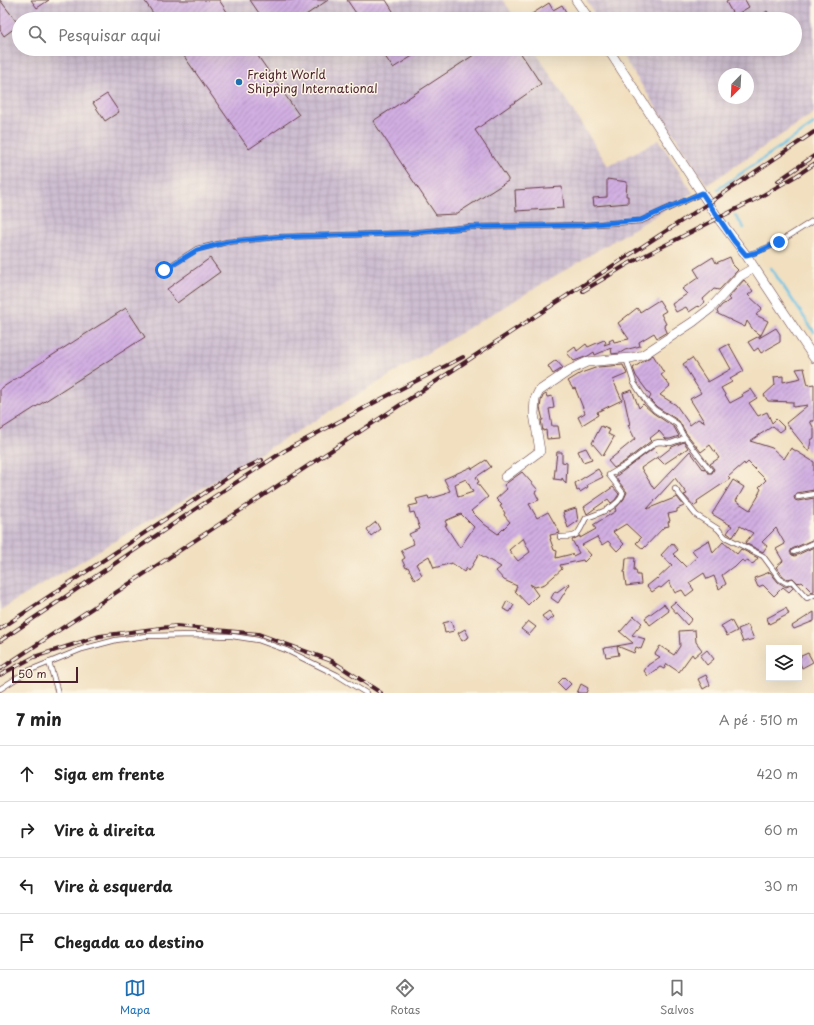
<!DOCTYPE html>
<html lang="pt">
<head>
<meta charset="utf-8">
<style>
  :root { --surface:#fff; --page:#f6f6f6; --text:#222; --muted:#767676; --line:#e0e0e0; --accent:#1f6fb2 }
  body { margin:0; font-family:"Playpen Sans",sans-serif; background:var(--page); color:var(--text) }
  .controls { position:absolute; right:12px; bottom:12px; display:grid; overflow:hidden; border-radius:0px; box-shadow:0 4px 16px #0002 }
  .controls button { width:36px; height:36px; display:grid; place-items:center; padding:0; border:0; border-bottom:1px solid var(--line); background:var(--surface); color:var(--text); font:20px sans-serif }
  .compass { position:absolute; left:718px; top:68px; width:36px; height:36px; border-radius:50%; background:var(--surface); box-shadow:0 4px 16px #0002; rotate:204deg }
  .scale { position:absolute; left:12px; bottom:10px; width:66px; box-sizing:border-box; padding-left:4px; border:2px solid #4a1f2b; border-top:0; font-size:11px; line-height:14px; white-space:nowrap; color:#4a1f2b; -webkit-text-stroke:3px #fcf5e5; paint-order:stroke }
  .stop { position:absolute; width:12px; height:12px; margin:-9px; border:3px solid #1a73e8; border-radius:50%; background:#fff }
  .stop.end { background:#1a73e8; border-color:#fff; box-shadow:0 1px 4px #0008 }
  .list { margin:0; padding:0; list-style:none }
  h2 { display:flex; justify-content:space-between; align-items:center; height:52px; margin:0; padding:0 16px; font-size:17px }
  h2 small { font-size:13px; font-weight:400; color:var(--muted) }
  .list li { display:grid; grid-template-columns:26px 1fr auto; gap:12px; align-items:center; box-sizing:border-box; height:56px; padding:0 16px; border-top:1px solid var(--line) }
  .list b { display:block; font-size:15px; white-space:nowrap }
  .list em { font-size:13px; font-style:normal; color:var(--muted) }
  .icon { flex:none; width:22px; height:22px; fill:none; stroke:currentColor; stroke-width:2; stroke-linecap:round; stroke-linejoin:round }
  .map { position:relative; flex:none; width:814px; height:693px; overflow:hidden }
  .search { position:absolute; background:var(--surface); box-shadow:0 4px 16px #0002; left:12px; right:12px; top:12px; height:44px; display:flex; align-items:center; gap:10px; box-sizing:border-box; padding:0 14px; border-radius:22px; color:var(--muted); font-size:15px }
  .sheet { height:276px; background:var(--surface) }
  nav { display:flex; justify-content:space-around; align-items:center; box-sizing:border-box; height:56px; border-top:1px solid var(--line); background:var(--surface); font-size:11px; color:var(--muted) }
  nav a { display:grid; justify-items:center; gap:2px }
  nav .on { color:var(--accent) }
  .map>svg:first-child { display:block }
  .industrial { fill:url(#industrial-grid); fill-rule:evenodd }
  .lines { fill:none; stroke-linecap:round; stroke-linejoin:round }
  .stream { stroke:#67c1e4; stroke-width:2.5 }
  .building { fill:url(#building-hatch); fill-rule:evenodd }
  .service-casing { stroke:#633c41; stroke-width:6 }
  .minor-casing { stroke:#633c41; stroke-width:10 }
  .service { stroke:#fff; stroke-width:4.5 }
  .minor { stroke:#fff; stroke-width:9 }
  .rail-casing { stroke:#4a1f2b; stroke-width:4 }
  .rail { stroke:#fcf5e5; stroke-width:2.5; stroke-dasharray:8; stroke-linecap:butt }
  .route { stroke:#1a73e8; stroke-width:5 }
  .poi-dot { fill:#1f6fb2; stroke:#fcf5e5; stroke-width:1.5 }
  .labels { text-anchor:middle; stroke-width:3; stroke-linejoin:round; paint-order:stroke }
  .poi-label { font-size:12px; fill:#4a1f2b; stroke:#fcf5e5; text-anchor:start }
</style>
</head>
<body>
<div class="map">
<svg width="814" height="693" viewBox="0 0 814 693">
  <defs>
    <pattern id="industrial-grid" width="8" height="8" patternUnits="userSpaceOnUse"><rect width="8" height="8" fill="#cebed1"/><path d="M0 4h8M4 0v8" fill="none" stroke="#b2a3b4"/></pattern>
    <pattern id="building-hatch" width="6" height="6" patternUnits="userSpaceOnUse"><rect width="6" height="6" fill="#d1afe2"/><path d="M-1 1l2-2M0 6l6-6M5 7l2-2" fill="none" stroke="#ac8eb7"/></pattern>
  </defs>
  <rect width="100%" height="100%" fill="#fcf5e5"/>
  <filter id="ink" filterUnits="userSpaceOnUse"><feTurbulence type="fractalNoise" baseFrequency=".025" numOctaves="2"/><feDisplacementMap in="SourceGraphic" scale="8" xChannelSelector="R" yChannelSelector="G"/><feConvolveMatrix kernelMatrix="1 2 1 2 8 2 1 2 1" color-interpolation-filters="sRGB"/></filter>
  <filter id="wash" filterUnits="userSpaceOnUse"><feTurbulence type="fractalNoise" baseFrequency=".012" numOctaves="4" result="noise"/><feDisplacementMap in="SourceGraphic" scale="16" xChannelSelector="R" yChannelSelector="G"/><feGaussianBlur stdDeviation="0.9" result="paint"/><feColorMatrix in="noise" values="0 0 0 0 0 0 0 0 0 0 0 0 0 0 0 0 0 1.4 0 .05"/><feComposite in="paint" operator="in"/></filter>
  <g filter="url(#wash)">
    <rect width="100%" height="100%" fill="#f1dfbf"/>
    <path class="industrial" d="M0,0h503l13,19h-497v30h515l74,117 51,-26 34,53 -693,417z
      M586,0h228v113l-107,72 -89,-136h177v-30h-197zM724,74h24v24h-24z"/>
    <g class="lines">
      <path class="stream" d="M718,189l96,-65
        M735,215l9,13
        M771,268l43,64"/>
    </g>
    <g id="blocks">
      <path class="building" d="M0,0l19,25 -15,11 -4,-6z
        M31,0h18l-12,8z
        M144,0h75l13,19h-75z
        M250,0h78l-28,19h-37z
        M347,0h39l12,19h-38z
        M730,0h15l4,7 -15,9 -8,-14z
        M549,3l4,7 9,-5 4,7h-1l5,7h-46z
        M767,11l7,8h-17z
        M179,49h74l46,66 -50,34z
        M380,49h44l-31,19z
        M483,49h35l23,35 -66,46 33,49v2l-52,33 -20,1 -63,-94z
        M107,94l12,18 -14,9 -12,-18z
        M607,179l20,3 -1,14h2v7l-34,3 -1,-8 14,-1z
        M562,187l2,21 -48,3 -1,-21z
        M713,257l3,6 14,-6 3,8 5,5 -19,20 -5,-1 -11,10 2,3 -6,5 -1,-1 -9,6 -3,-5 -10,5 -4,-8 15,-10 -5,-5 17,-12 -5,-8z
        M210,258l10,14 -43,31 -10,-14z
        M744,280l9,11 -5,4 14,13 -6,7 12,6 -7,14 -7,-4 -7,-10 -2,6 -27,-13 -1,-3 5,-6 9,-5 -3,-2z
        M659,300l7,11 -5,3 5,10 -2,1 3,7 -10,6 -3,-5 -15,9 1,4 -15,4 -5,3 -8,1 -1,-6 -16,7 -1,-3 -6,4 -14,5 -7,-8 8,-6 2,4 9,-7 2,3 16,-7 2,2 -2,3 6,-2 -1,-2 4,-2 1,3 15,-3 -11,-16 19,-15 3,4z
        M126,308l19,29 -145,93v-41z
        M776,328l4,6v8l-19,11 -3,-5 -4,3 -6,-9 13,-7 -2,3z
        M729,344l15,27 -14,8 2,3 -11,6 9,15 13,-7 -1,-2 9,-5 6,9 -8,5 9,13 9,-4 5,11 4,-4 9,9 -5,4 -7,-6 -23,15 22,7 12,11 7,-11 23,14v28l-17,3 -3,4 1,3 3,1 16,-3v41l-22,10 -2,3 2,3 3,1 19,-9v44l-2,1 -10,-10 -2,1 -1,-1 -1,1 -5,-5 -6,1 -4,-3 -7,-9 7,-6 -7,-12 9,-5 -9,-16 -14,14 5,4 -4,6 -18,-9 8,-10 -13,-7 -7,11 -6,-4 5,-7 -20,-12 21,-34 11,7 -8,14 14,9 9,-15h-1l3,-6 -2,-2 7,-7 -18,-18 -3,3 -1,-2 -16,14 2,2 -33,22 1,3 -4,2 -10,-11 3,-1 -12,-16 -28,31 30,-12 7,9 -7,3v3l-9,2 2,7 -2,1 1,4 -5,1 -21,22 -7,-6 5,-5 -15,-14 -13,8 11,12 -7,7 -9,-10 -6,4 -5,-8 -15,8 9,10 -7,7 -1,-2 -23,5 2,4 -17,15 -10,3 -5,-3 8,11 -10,10 -13,-14 2,-5 -13,-6 -8,-9 5,-4 -22,-13 -10,17 -2,-3 -3,4 -12,-9 -18,5 -5,-12 -13,8 6,11 -7,5 -7,-13 -2,1 -4,-8 3,-2 -4,-8 13,-6 -5,-10 11,-5 -6,-17 -4,1 -1,-7 9,-2 -2,-5 12,-3 1,3 17,-5 -1,-1 5,-2 -6,-12 27,-12 1,2 14,-9 5,7 -15,10 3,5 -2,1 11,14 -17,14 13,13 14,10 12,-12 -6,-7 1,-2 -5,-7 2,-1 -6,-6 11,-10 -3,-4 18,-13 16,18 -3,2 4,8 -10,4 8,14 11,-6 12,21 -10,2 1,4h-1l4,11 3,1 -1,7 16,-4 1,2 6,-3 -7,-13 8,-4v2l16,-9 -3,-4 23,-14 -1,-2 9,-10 3,-7 -12,-15 39,-29 5,8 -18,12 13,21 36,-38 13,18 1,-1 4,5h4l2,-4 -4,-5 9,-6 -9,-13 -9,7 -15,-19 -7,-12 -22,-14 -8,-8 2,-3 -15,-20 -3,-8 20,-13 11,18 -3,2 9,11 -10,9 16,10 14,20 8,-6 7,4 -15,-24 11,-6 -18,-29 9,-6 16,24 23,-13 -11,-20zM466,479l7,13 -15,5 -3,-13zM461,514l13,13 -14,21 -15,-23h2l-2,-4zM523,538l7,14 -12,9 -9,-11z
        M556,360l7,8 -10,6 -5,-8z
        M623,365l4,9 -14,6 9,20 -25,12 1,3 -16,10 -4,-8 7,-4 -10,-25 -2,1 -5,-8 13,-8 17,-6z
        M804,368l4,17 6,-1v37h-4l4,8v9l-3,2 -2,12 -23,-29 22,-18 -15,2v-5l-25,-1 -4,-6 11,-10 -1,-8 9,-1v6l18,-4 -5,-9z
        M632,390l7,18 4,-4 10,9 21,14 5,9 -9,3h-4l-7,-8 -10,8 2,2 -27,21 -10,6 -6,-7 27,-22 -7,-14h2l-7,-32z
        M546,394l1,3 5,-1 2,12 -5,1 3,17h6l2,12 -13,1 -1,-9 -3,1 -2,-11h2l-3,-12 1,-7 2,-5z
        M601,426l9,4 -2,4 6,3 -11,19 -11,-13z
        M684,442l4,6 -24,16 -6,-6 14,-11z
        M586,448l6,11 -9,3 -5,-11z
        M557,452h5v10l5,1 -1,21 -4,-6v2l-8,-1z
        M598,469l5,8 -16,8 1,2 -8,5 -1,-2 -2,1 -2,-8z
        M613,487l6,7 -4,6 -4,3 -3,-4 -21,15 -3,-7z
        M576,508l2,13 -10,7 -5,-16z
        M376,522l4,7 -9,7 -4,-7z
        M709,540l4,13 10,-11 14,12 4,-5 17,9 -4,5 -3,1 -3,-4 -3,2 -3,-2 -7,7 -1,-1 -12,9 4,9 -7,5 -5,-13 -7,3 -3,-6 -15,10 5,7 -8,6 -4,-6 -7,3 -6,-12 -8,7 -2,-1 -7,5 -5,-6 10,-8v1l15,-14 -11,-10 11,-12 6,7 -5,4 13,13 11,-10 -5,-7z
        M626,558h9l-1,12h2l1,5h3l1,9 -15,2 -2,-15h1z
        M770,572l8,10 8,5 5,-2 2,3 -4,4 -6,-5 -9,9 -11,-11 -5,2 -4,-9z
        M569,583l1,1 -12,19 -7,-5 4,-7 2,1z
        M507,601l7,4 -4,7 -7,-3z
        M675,602l17,17 -5,6 -17,-19z
        M664,604l5,7 -19,14 -5,-7z
        M786,608l3,6 -20,10 -2,-6z
        M549,611l5,6 -7,5 -5,-6z
        M814,612v9l-20,8 -2,-3z
        M634,616l8,7 -10,12 13,4 -4,10 -5,-2 -2,6 -17,-7 16,-3 -14,-12h2z
        M731,620l6,11 -10,5 -6,-10z
        M451,621l3,10 -9,2 -2,-10z
        M528,621l8,6 -7,8 -8,-6z
        M748,625l6,14 -11,3 -5,-13z
        M465,629l4,8 -7,4 -4,-8z
        M695,630l1,12 6,8 -8,7 -2,-3 -13,18 -12,-8 -3,5 -4,-2 -12,9 -4,-5 4,-6 12,-8 -5,-3 5,-8 14,9 6,-9 -1,-15z
        M617,646l2,9 -13,2 -2,-9z
        M707,650l7,9 -7,6 -7,-9z
        M808,653l5,9 -11,6 -3,-7v-4z
        M706,675l4,10 -7,4 -5,-10z
        M564,677l7,7 -6,6 -7,-7z
        M581,684l7,4 -2,5h-9z"/>
    </g>
  </g>
  <g filter="url(#ink)">
    <use href="#blocks" fill-opacity="0" stroke="#633c41" stroke-width="1"/>
    <g class="lines">
      <defs>
        <path id="service" d="M746,255c25,-6 46,-21 68,-35
          M164,270l33,-21 30,-7 51,-5 131,-4 61,-6 114,-2 57,-4 61,-28
          M626,358l8,25 12,18 9,9 22,14 6,11 27,35
          M675,489l21,26 22,14 7,8 38,19 17,23 7,4 5,-2 15,17 7,-3
          M798,497l16,-3
          M560,537c20,0 17,-2 26,-19 12,-4 33,-11 37,-25l-14,-18 17,-10 29,-22 4,-1 12,1 14,-5
          M794,552l20,-9
          M49,662l9,31
          M0,689l28,-18 54,-22 34,-9 30,-4 48,-1 38,1 26,4 28,10 51,25 29,18"/>
        <path id="minor" d="M576,0l13,19
          M608,49l110,169 28,37 68,103
          M505,477l35,-26 -6,-37 1,-15 4,-8 31,-21 17,-8 44,-4 12,-3 50,-33 18,-14 29,-32 14,-8"/>
      </defs>
      <use href="#service" class="service-casing"/>
      <use href="#minor" class="minor-casing"/>
      <use href="#service" class="service"/>
      <use href="#minor" class="minor"/>
      <defs>
        <path id="rail" d="M778,181l36,-25
          M583,291l45,-27 130,-66 38,-22 18,-12
          M0,629l236,-157 26,-12
          M0,641l197,-133 87,-57 99,-53 80,-41
          M0,669l479,-316 230,-150 105,-71
          M0,675l34,-18 66,-21 76,-10 82,8 74,27 49,32"/>
      </defs>
      <use href="#rail" class="rail-casing"/>
      <use href="#rail" class="rail"/>
    </g>
  </g>
  <g class="lines" filter="url(#ink)">
    <path class="route" d="M164,270l33,-20 30,-8 51,-5 131,-4 61,-6 114,-2 57,-5 61,-27 32,48 12,14 12,-3 21,-10"/>
  </g>
  <circle class="poi-dot" cx="239" cy="82" r="4"/>
  <g class="labels">
    <g class="poi-label">
      <text x="247" y="79">Freight World<tspan x="247" dy="14">Shipping International</tspan></text>
    </g>
  </g>
</svg>
<div class="controls">
<button><svg class="icon" aria-label="layers" viewBox="0 0 24 24"><path d="M12 4l9 5-9 5-9-5zM3 14l9 5 9-5"/></svg></button>
</div>
<svg class="compass" viewBox="-18 -18 36 36"><path d="M0-13l5 13h-10z" fill="#e53935"/><path d="M0 13l5-13h-10z" fill="#767676"/></svg>
<div class="scale">50 m</div>
<div class="stop" style="left:164px;top:270px"></div>
<div class="stop end" style="left:779px;top:242px"></div>
<div class="search"><svg class="icon" aria-label="search" viewBox="0 0 24 24"><circle cx="10" cy="10" r="6"/><path d="M15 15l6 6"/></svg>Pesquisar aqui</div>
</div>
<section class="sheet">
<h2>7 min<small>A pé · 510 m</small></h2>
<ul class="list">
<li><svg class="icon" aria-label="ahead" viewBox="0 0 24 24"><path d="M12 20V5M6 11l6-6 6 6"/></svg><div><b>Siga em frente</b></div><em>420 m</em></li>
<li><svg class="icon" aria-label="right" viewBox="0 0 24 24"><path d="M7 20v-9h11M14 6l5 5-5 5"/></svg><div><b>Vire à direita</b></div><em>60 m</em></li>
<li><svg class="icon" aria-label="left" viewBox="0 0 24 24"><path d="M17 20v-9H6M10 6l-5 5 5 5"/></svg><div><b>Vire à esquerda</b></div><em>30 m</em></li>
<li><svg class="icon" aria-label="arrive" viewBox="0 0 24 24"><path d="M6 21V4h12l-3 4 3 4H6"/></svg><div><b>Chegada ao destino</b></div></li>
</ul>
</section>
<nav>
<a class="on"><svg class="icon" aria-label="map" viewBox="0 0 24 24"><path d="M3 6l6-2 6 2 6-2v14l-6 2-6-2-6 2zM9 4v14M15 6v14"/></svg>Mapa</a>
<a><svg class="icon" aria-label="directions" viewBox="0 0 24 24"><path d="M12 3l9 9-9 9-9-9zM9 14v-3h6M13 9l2 2-2 2"/></svg>Rotas</a>
<a><svg class="icon" aria-label="saved" viewBox="0 0 24 24"><path d="M7 4h10v16l-5-4-5 4z"/></svg>Salvos</a>
</nav>
</body>
</html>
